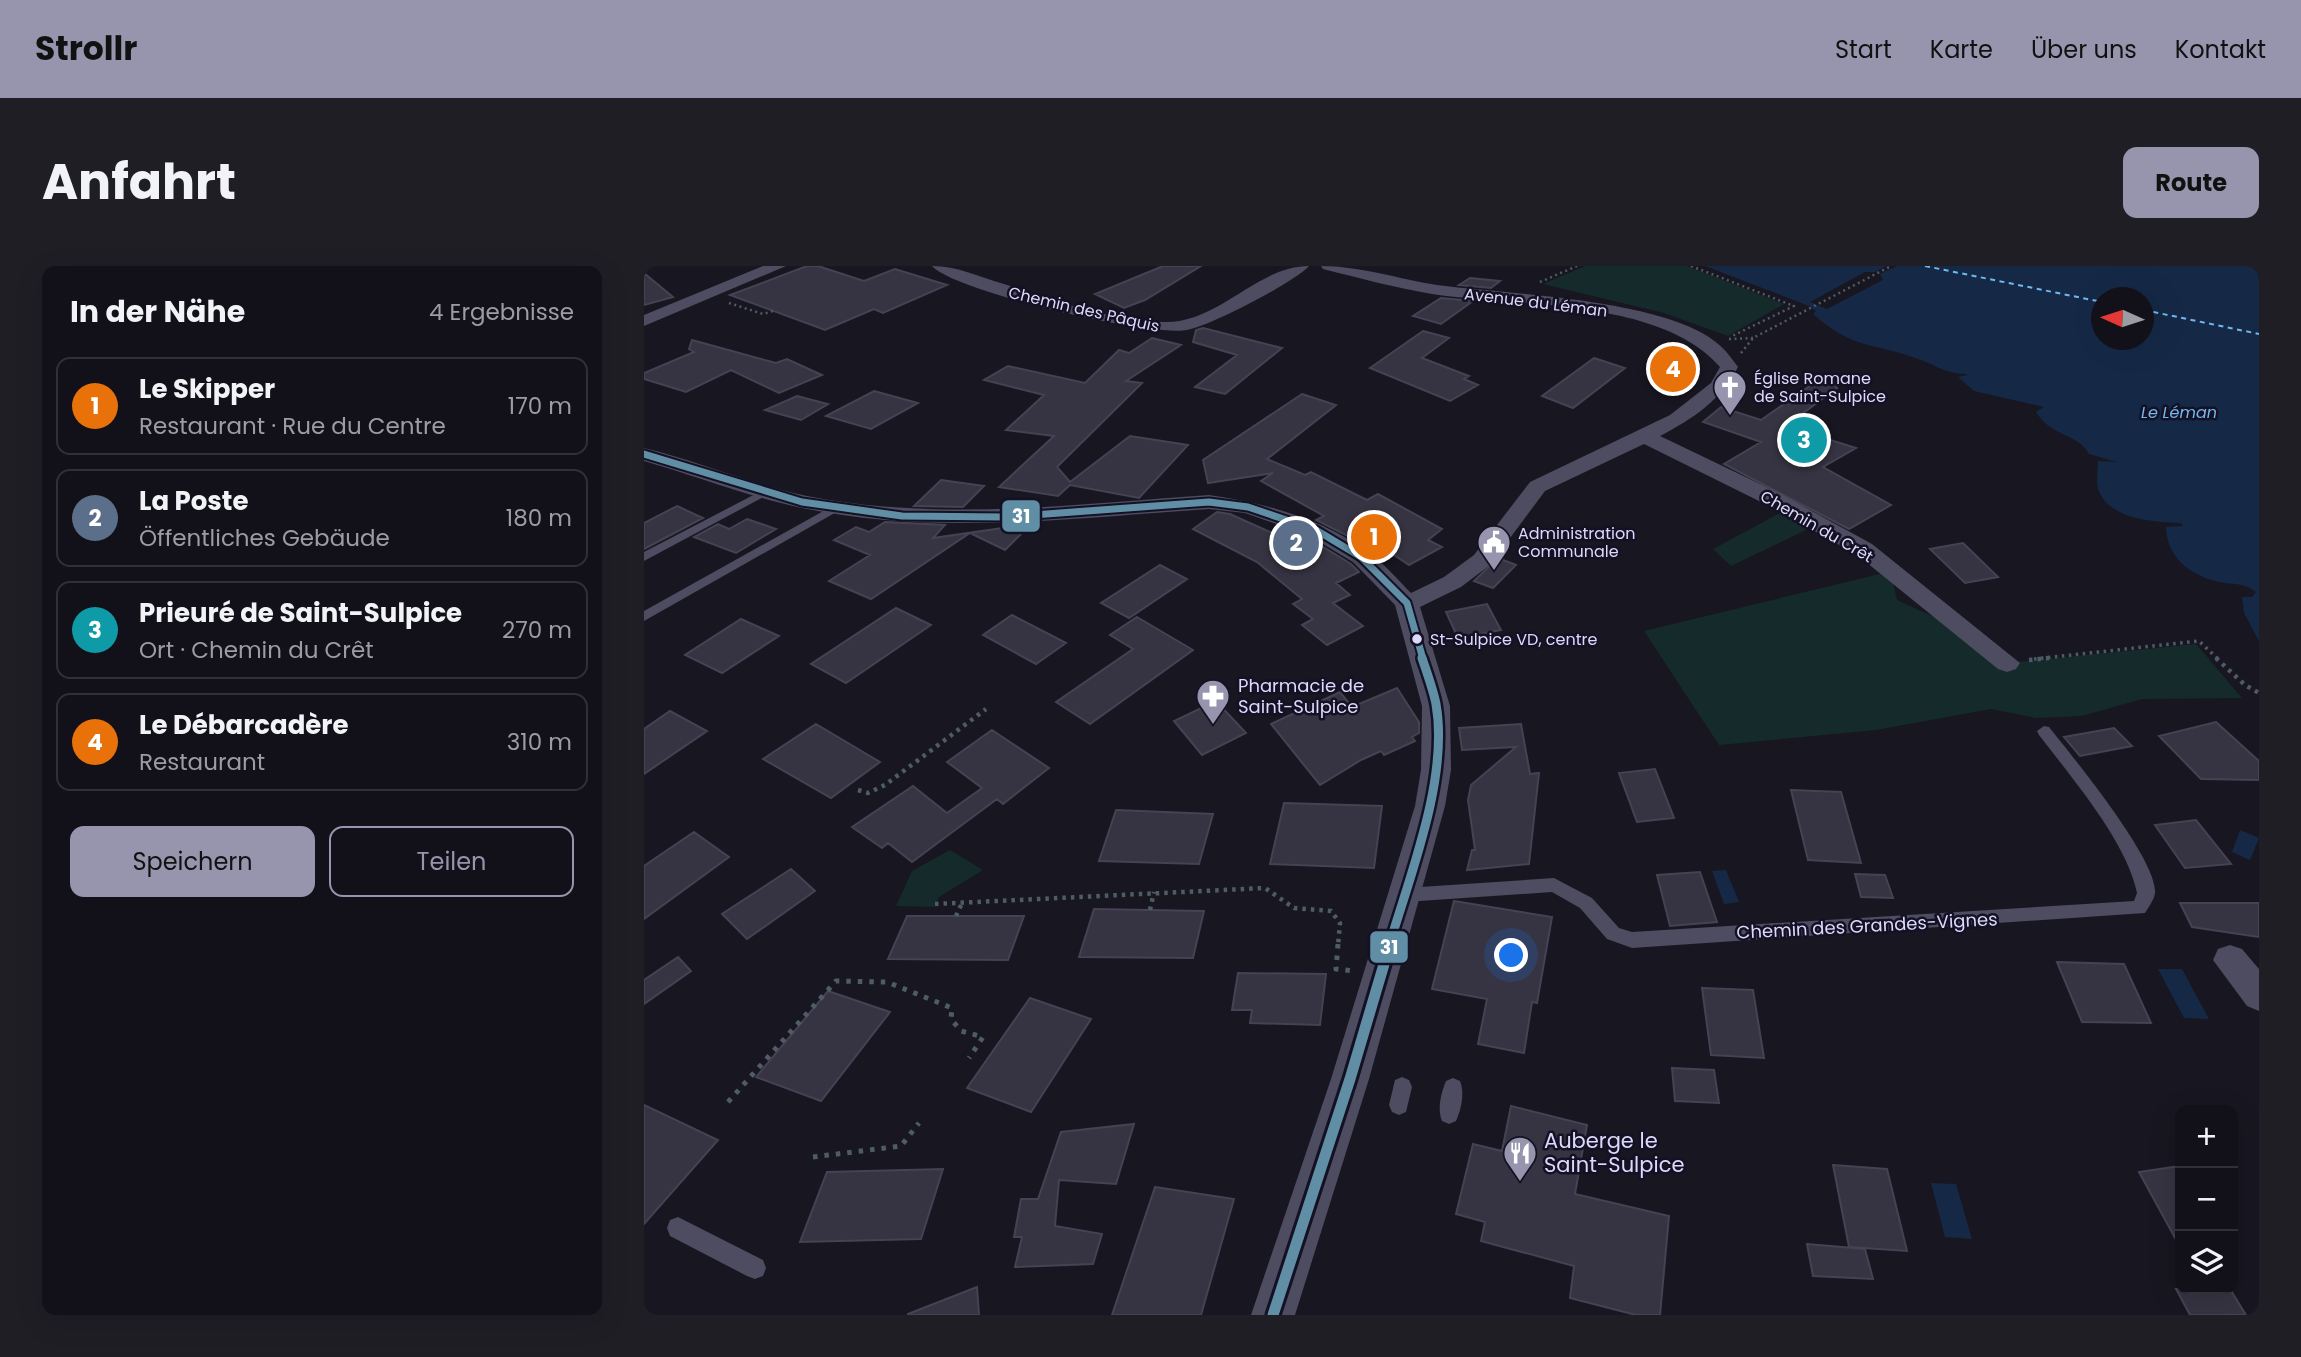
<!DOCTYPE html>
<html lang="de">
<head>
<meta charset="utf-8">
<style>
  :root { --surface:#121018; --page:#1f1e25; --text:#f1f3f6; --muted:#9c9da2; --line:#313037; --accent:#9795ae }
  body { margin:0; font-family:Poppins,sans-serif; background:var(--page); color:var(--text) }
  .controls { position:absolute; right:21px; bottom:21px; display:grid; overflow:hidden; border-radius:14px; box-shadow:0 7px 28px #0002 }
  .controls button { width:63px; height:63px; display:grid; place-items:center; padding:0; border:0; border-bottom:2px solid var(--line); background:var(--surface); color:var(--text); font:35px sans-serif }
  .compass { position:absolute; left:1447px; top:21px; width:63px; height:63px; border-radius:50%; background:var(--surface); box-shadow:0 7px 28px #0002; rotate:273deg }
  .you { position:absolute; left:868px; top:690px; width:24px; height:24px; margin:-18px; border:5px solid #fff; border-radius:50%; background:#1a73e8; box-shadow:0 0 0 10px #1a73e833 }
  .badge { display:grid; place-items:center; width:46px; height:46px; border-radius:50%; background:var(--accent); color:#fff; font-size:23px; font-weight:700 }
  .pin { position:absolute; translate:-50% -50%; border:4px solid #fff; box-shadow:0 2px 7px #0006 }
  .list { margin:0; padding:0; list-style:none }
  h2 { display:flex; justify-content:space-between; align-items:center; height:91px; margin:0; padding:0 28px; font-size:30px }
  h2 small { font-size:23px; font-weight:400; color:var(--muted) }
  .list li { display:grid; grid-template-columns:46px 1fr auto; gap:21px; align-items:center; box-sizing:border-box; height:98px; margin:0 14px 14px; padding:0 14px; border:2px solid var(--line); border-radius:14px }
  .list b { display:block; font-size:26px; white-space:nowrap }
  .list p { margin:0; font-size:23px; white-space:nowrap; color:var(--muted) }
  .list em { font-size:23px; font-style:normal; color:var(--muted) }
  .actions { display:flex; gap:14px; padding:21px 28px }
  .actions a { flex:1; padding:16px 0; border:2px solid var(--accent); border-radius:14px; text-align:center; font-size:24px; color:var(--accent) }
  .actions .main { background:var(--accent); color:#111 }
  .icon { flex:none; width:38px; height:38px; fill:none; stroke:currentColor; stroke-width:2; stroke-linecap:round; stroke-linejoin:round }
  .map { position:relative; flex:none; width:1615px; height:1049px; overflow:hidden; border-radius:14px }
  header { display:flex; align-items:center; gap:42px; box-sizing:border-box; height:98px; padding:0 35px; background:var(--accent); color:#111 }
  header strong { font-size:33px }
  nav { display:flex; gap:38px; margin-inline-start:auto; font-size:24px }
  .intro { display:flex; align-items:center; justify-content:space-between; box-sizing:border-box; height:168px; padding:0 42px }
  h1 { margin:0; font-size:49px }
  .button { padding:18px 32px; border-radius:14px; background:var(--accent); color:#111; font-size:24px; font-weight:700 }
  main { display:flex; gap:42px; padding:0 42px }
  aside { flex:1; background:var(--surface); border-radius:14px; box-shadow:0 7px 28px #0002 }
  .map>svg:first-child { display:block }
  .green { fill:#152b2b }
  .water { fill:#152947; fill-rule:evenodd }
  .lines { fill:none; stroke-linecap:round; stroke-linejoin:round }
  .ferry { stroke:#71b9f1; stroke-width:2; stroke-dasharray:5 4.5; stroke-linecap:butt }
  .building { fill:#363442; stroke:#454253; stroke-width:2 }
  .path-far3 { stroke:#4e5c67; stroke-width:2.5; stroke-dasharray:2 3.5; stroke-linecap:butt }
  .path-far2 { stroke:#4e5c67; stroke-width:3.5; stroke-dasharray:2.5 4.5; stroke-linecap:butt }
  .path-far1 { stroke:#4e5c67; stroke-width:4.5; stroke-dasharray:3.5 5; stroke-linecap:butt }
  .path { stroke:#4e5c67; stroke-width:5; stroke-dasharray:4.5 7; stroke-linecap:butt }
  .lane { fill:#4d4c60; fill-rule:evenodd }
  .street { fill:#4d4c60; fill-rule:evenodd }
  .bus-1-far2-casing { stroke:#141125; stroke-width:11 }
  .bus-1-far1-casing { stroke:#141125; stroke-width:14 }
  .bus-1-casing { stroke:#141125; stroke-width:17 }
  .bus-1-far2 { stroke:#608fa5; stroke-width:7 }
  .bus-1-far1 { stroke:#608fa5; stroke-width:9 }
  .bus-1 { stroke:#608fa5; stroke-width:11 }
  .bus-dot { fill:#dcd9fb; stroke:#141125; stroke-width:2.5 }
  .labels { text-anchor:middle; stroke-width:5; stroke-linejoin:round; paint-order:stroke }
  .far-street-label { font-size:16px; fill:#dcd9fb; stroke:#141125 }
  .far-poi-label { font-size:16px; fill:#dcd9fb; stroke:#141125; text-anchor:start }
  .far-water-label { font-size:16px; font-style:italic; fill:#71b9f1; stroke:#141125 }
  .bus-label { font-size:16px; fill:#dcd9fb; stroke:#141125; text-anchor:start }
  .poi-label { font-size:18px; fill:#dcd9fb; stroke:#141125; text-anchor:start }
  .street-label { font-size:18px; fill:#dcd9fb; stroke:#141125 }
  .near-poi-label { font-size:21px; fill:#dcd9fb; stroke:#141125; text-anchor:start }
  .line-badge { stroke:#141125; stroke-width:2.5 }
  .badge-label { font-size:19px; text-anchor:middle; font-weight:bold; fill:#fff }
</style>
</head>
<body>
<header>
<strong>Strollr</strong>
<nav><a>Start</a><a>Karte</a><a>Über uns</a><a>Kontakt</a></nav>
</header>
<div class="intro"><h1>Anfahrt</h1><a class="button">Route</a></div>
<main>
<aside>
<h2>In der Nähe<small>4 Ergebnisse</small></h2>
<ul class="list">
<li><span class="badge" style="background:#e8710a">1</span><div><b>Le Skipper</b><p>Restaurant · Rue du Centre</p></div><em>170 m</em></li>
<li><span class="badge" style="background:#5c6f8a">2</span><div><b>La Poste</b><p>Öffentliches Gebäude</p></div><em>180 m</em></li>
<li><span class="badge" style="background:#0f9aa8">3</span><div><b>Prieuré de Saint-Sulpice</b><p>Ort · Chemin du Crêt</p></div><em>270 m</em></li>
<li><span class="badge" style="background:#e8710a">4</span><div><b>Le Débarcadère</b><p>Restaurant</p></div><em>310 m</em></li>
</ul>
<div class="actions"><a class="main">Speichern</a><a>Teilen</a></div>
</aside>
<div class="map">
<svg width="1615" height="1049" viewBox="0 0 1615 1049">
  <rect width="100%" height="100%" fill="#181620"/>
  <path class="green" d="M941,0h102l97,38 -56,32 -64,-23 -121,-29z
    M1136,247l28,16 -77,37 -18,-17z
    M1240,307l8,6 5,21 50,23 60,40 189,-19 46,54 -100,1 -60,17 -46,2 -45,-9 -115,21 -157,15 -75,-114z
    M306,584l33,20 -44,27 -5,10 -38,-1 16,-35z"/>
  <path class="water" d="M1061,0h181l-11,6h-10l-55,30 17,7 56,-29 -3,-6 17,-8h362v375l-15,-28 -2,-16h10l4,-5c-13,-10 -22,-7 -37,-10 -29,-7 -52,-24 -53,-55l17,-1 -2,-3c-27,-1 -72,-3 -83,-34 -2,-8 0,-20 0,-28l19,1 -28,-8c-11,-21 -37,-16 -53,-42l8,-5 -70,-16 -16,-14 10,-2 -2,-1c-21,-1 -27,-7 -45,-14 -47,-18 -66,-9 -108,-46l3,-3 -7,-5zM1458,32h42v42h-42z
    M1596,564l19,8 -9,22 -18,-8z
    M1082,604l13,32 -15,2 -12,-33z
    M1514,703h24l27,50 -25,-1z
    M1287,917l25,1 16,55 -27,-2z"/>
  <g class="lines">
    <path class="ferry" d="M1281,0l177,36
      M1500,44l115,24"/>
  </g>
  <path class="building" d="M163,0h11l46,15 31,-12 52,16 -64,28 -9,-4 -49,21 -95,-35z
    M519,0h38l-56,34 -21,8 -29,-14z
    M0,7l29,24 -29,8z
    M826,12l30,3 -9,7 -32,-3z
    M797,32l32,3 -32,23 -28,-8z
    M559,62l79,20 -57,46 -30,-7 42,-32 -44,-13 3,-12z
    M779,65l26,7 -27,20 47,18 -5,3 14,6 -28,16 -80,-33z
    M508,72l29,7 -55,36 16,2 -85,84 13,15 60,-46 58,9 -49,53 -69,-13 -12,11 -59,-9 55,-51 -48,-6 38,-35 -60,-15 24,-14 77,17 34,-33 10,3z
    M48,74l84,23 11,-4 35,16 -43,18 -48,-23 -45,22 -42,-13v-6l50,-21 -5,-3z
    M950,92l31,10 -52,40 -31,-12z
    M1183,108l10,14 -51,38 70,22 -33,19 68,38 -42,24 -125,-65 37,-22 -58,-20 18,-15 40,13z
    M230,125l44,12 -47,26 -45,-13z
    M658,128l34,11 -69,54 38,16 6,-3 56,28 11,-6 64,35 -14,11 14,7 -33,18 -15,-10 -11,5 -33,-23 -34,-17 8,-4 -63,-35 12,-8 -65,10 -5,-23z
    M153,130l31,8 -27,16 -36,-10z
    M297,214l43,6 -21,21 -49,-1z
    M33,240l26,12 -59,31v-26z
    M573,246l13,2 51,23 10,-5 16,5 44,27 8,8 -23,11 14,12 -17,8 30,23 -36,19 -25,-20 11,-6 -20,-15 9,-5 -45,-37 -64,-33z
    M103,253l29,10 -40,24 -42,-16 24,-13 11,5z
    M241,256l60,3 -12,13 98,-14 -26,26 -35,-17 -99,66 -42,-18 41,-26 -36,-15 22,-13 13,5z
    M1319,277l35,34 -33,6 -35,-34z
    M854,292l18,7 -23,23 -19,-7z
    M516,299l27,14 -58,39 -28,-15z
    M843,338l14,26 -43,8 -12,-26z
    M252,342l35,17 -85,58 -35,-19z
    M368,349l54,28 -30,21 -53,-29z
    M493,351l56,33 -103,74 -34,-22 77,-53 -23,-14z
    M97,353l38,17 -57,37 -37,-18z
    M753,422l22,34v11l-7,4 3,4 -31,14 -3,-4 -20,9 -41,25 -49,-61 69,-32 12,15z
    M572,435l30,32 -44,22 -28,-34z
    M26,445l37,20 -63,43v-45z
    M1572,456l43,39v19l-58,-1 -42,-43z
    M172,458l64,38 -49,36 -68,-39z
    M877,458l9,50 9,-1 -10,91 -62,6 5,-20h3l-7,-50 3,-15 45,-38 -54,3 -3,-22z
    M1470,462l18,18 -52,10 -16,-19z
    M348,464l57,38 -46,36 -6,-5 -85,63 -24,-19 -6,5 -30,-21 61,-41 34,27 35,-25 -35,-26z
    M1011,503l19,49 -37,4 -18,-49z
    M1147,524l50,2 20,71 -53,-3z
    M640,537l98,3 -8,62 -104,-4z
    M472,544l97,4 -14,50 -100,-3z
    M1552,554l35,44 -46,4 -30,-43z
    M50,566l35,25 -85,62v-53z
    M147,603l24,22 -68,48 -25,-25z
    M1056,606l17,50 -47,4 -13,-51z
    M1211,608l30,1 8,23 -32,-1z
    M810,635l98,16 -15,86 -5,-1 -8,51 -46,-9 9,-45 -55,-10z
    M1536,637h79v34l-67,-10z
    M450,643l110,2 -11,47 -114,-1z
    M263,650h117l-16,44 -120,-1z
    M34,691l13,14 -47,33v-24z
    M1413,696l67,2 27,59 -69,-1z
    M594,707l88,1 -6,51 -70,-2 2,-13h-20z
    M1058,722l51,2 11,68 -53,-3z
    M184,725l62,21 -69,89 -65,-24z
    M386,732l61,21 -60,93 -64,-24z
    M1028,802l42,2 5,33 -44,-2z
    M0,839l74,35 -74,84z
    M867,840l76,19 -12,69 94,22 -9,99h-24l-66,-17 4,-32 -93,-25 4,-19 -29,-8 17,-70 29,7z
    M490,858l-18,60 -57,-4 -4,46 47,8 -9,30 -78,3 7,-30h-8l7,-38h17l23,-67z
    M1189,899l54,4 20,82 -58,-4z
    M1536,900v81l-41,-75z
    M299,903l-22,70 -121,3 27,-70z
    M511,921l79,12 -33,116h-89z
    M1163,978l58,5 8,30 -60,-3z
    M333,1021l2,28h-71v-1z
    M1532,1023h54l16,26h-56z"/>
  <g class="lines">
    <path class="path-far3" d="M1047,0l103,40 -64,31
      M896,16l37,-16
      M85,37l34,11 10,-3
      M1085,73l24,-1
      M1097,87l12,-15 138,-72"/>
    <path class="path-far2" d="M1390,393l165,-18 19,18"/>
    <path class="path-far1" d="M1572,392l29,27 14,8
      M1385,394l20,-2
      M214,524l10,3 17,-8 101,-76
      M291,638l330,-16 29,20 37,3 9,12 -2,23
      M506,644l4,-18
      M312,650l6,-13"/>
    <path class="path" d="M694,678l-2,25 18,2
      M84,836l108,-121 51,1 65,26 -1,11 10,12 22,6 -14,21
      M169,891l88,-11 18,-23"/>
    <path class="lane" d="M121,223l6,3 -2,2 -125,67v-9z
      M192,238l4,2v4l-196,111v-10z
      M1400,460l5,1c23,29 109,133 106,166 -1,7 -7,15 -10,20l-513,35 -25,-9 -27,-31 -28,-16 -147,10 -6,-2 -3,-5 3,-5 6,-2 149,-10 38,20 27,30 13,4 502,-31 3,-8c-10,-51 -66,-116 -98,-158l-2,-4z
      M758,811l7,3 3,7 -6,25 -7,3 -7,-3 -3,-7 6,-25z
      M809,812l7,3c5,12 1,29 -4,40l-7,3 -7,-3c-5,-12 -1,-28 4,-40z
      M34,951l85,43 3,8 -3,8 -8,3 -8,-3 -77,-40 -3,-8 3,-8z"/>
    <path class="street" d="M119,0h23l-142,60v-11z
      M288,0c26,0 47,11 72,18 51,17 108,37 162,38 54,0 91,-56 143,-56 -14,16 -99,60 -122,64 -37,7 -231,-38 -255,-64z
      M677,0c40,0 77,13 116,19 69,9 228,14 280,58 8,6 15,16 21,24 -18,34 -44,51 -78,69l119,57 93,51 148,119 -4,6 -9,3 -9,-3 -142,-115 -93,-51 -119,-59 -99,47 -55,74 -29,22 -41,20 30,99 1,64 -6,36 -76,273 -74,236h-44l80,-236 84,-273 6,-36 1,-64 -27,-101 -42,-43 -45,-27 -63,-22 -36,-4c-136,9 -273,27 -407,-1 -53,-11 -106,-32 -158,-47v-13c55,13 108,37 163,48 133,26 268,8 402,-1 56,8 111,23 158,56 16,11 30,28 44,42l33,-16 30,-22 56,-73 140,-67 41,-32 9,-16c-60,-69 -203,-60 -288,-73 -36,-6 -73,-16 -109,-25z
      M1586,679l12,4 17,20v42l-12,-5 -34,-46 5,-11z"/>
    <defs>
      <path id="bus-1-far2" d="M0,188l158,48 100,14 103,1 204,-15 39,5 68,23 45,27 46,46 16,56"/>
      <path id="bus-1-far1" d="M745,680c21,-71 60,-168 47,-242 -3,-15 -9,-31 -14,-46"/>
      <path id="bus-1" d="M629,1049l77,-236 40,-135"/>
    </defs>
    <use href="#bus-1-far2" class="bus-1-far2-casing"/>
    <use href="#bus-1-far1" class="bus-1-far1-casing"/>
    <use href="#bus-1" class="bus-1-casing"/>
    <use href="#bus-1-far2" class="bus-1-far2"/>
    <use href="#bus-1-far1" class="bus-1-far1"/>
    <use href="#bus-1" class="bus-1"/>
  </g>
  <defs>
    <symbol id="church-pin" viewBox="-11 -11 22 30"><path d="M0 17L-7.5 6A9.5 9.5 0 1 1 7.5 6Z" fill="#9795ae" stroke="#141125"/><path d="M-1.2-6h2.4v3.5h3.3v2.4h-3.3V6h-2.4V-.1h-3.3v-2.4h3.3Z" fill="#fff"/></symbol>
    <symbol id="civic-pin" viewBox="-11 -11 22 30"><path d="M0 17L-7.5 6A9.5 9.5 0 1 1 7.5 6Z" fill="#9795ae" stroke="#141125"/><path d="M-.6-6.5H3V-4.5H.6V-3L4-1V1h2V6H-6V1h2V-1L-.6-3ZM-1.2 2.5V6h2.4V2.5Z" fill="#fff"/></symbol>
    <symbol id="pharmacy-pin" viewBox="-11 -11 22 30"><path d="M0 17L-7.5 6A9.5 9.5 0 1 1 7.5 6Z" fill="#9795ae" stroke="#141125"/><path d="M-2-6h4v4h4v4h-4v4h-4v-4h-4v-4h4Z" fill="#fff"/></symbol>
    <symbol id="restaurant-pin" viewBox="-11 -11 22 30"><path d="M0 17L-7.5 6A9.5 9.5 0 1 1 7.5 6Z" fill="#9795ae" stroke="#141125"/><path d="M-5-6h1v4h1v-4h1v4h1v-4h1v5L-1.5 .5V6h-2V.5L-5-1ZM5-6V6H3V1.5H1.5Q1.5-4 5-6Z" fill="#fff"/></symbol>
  </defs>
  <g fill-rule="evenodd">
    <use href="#church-pin" x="1067" y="102" width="38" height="52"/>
    <use href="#civic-pin" x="831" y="257" width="38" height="52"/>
    <use href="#pharmacy-pin" x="550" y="411" width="38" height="52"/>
    <use href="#restaurant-pin" x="857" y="868" width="38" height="52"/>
  </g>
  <circle class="bus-dot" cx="773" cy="373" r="6"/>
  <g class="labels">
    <g class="far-street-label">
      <text transform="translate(892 36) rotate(7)" y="6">Avenue du Léman</text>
      <text transform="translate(440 43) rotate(13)" y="6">Chemin des Pâquis</text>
      <text transform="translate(1173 260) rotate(30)" y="6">Chemin du Crêt</text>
    </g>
    <g class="far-poi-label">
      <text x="1110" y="118">Église Romane<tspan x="1110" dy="18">de Saint-Sulpice</tspan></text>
      <text x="874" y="273">Administration<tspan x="874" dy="18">Communale</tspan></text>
    </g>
    <g class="far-water-label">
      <text x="1535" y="152">Le Léman</text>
    </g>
    <g class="bus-label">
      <text x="786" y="379">St-Sulpice VD, centre</text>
    </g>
    <g class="poi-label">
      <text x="594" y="426">Pharmacie de<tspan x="594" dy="21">Saint-Sulpice</tspan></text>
    </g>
    <g class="street-label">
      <text transform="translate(1223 660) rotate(-3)" y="6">Chemin des Grandes-Vignes</text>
    </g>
    <g class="near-poi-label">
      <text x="900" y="882">Auberge le<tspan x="900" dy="24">Saint-Sulpice</tspan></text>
    </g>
  </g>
  <g class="line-badge">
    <rect x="357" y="233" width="40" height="34" rx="7" fill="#608fa5"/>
    <rect x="725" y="664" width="40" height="34" rx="7" fill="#608fa5"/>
  </g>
  <g class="badge-label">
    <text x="377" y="257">31</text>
    <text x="745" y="688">31</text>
  </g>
</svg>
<div class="controls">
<button>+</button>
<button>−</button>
<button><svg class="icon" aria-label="layers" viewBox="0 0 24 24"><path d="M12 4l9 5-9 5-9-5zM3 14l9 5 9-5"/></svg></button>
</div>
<svg class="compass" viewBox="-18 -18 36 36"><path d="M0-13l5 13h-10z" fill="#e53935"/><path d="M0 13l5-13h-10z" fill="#9c9da2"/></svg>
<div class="you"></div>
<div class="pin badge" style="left:730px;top:271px;background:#e8710a">1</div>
<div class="pin badge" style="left:652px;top:277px;background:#5c6f8a">2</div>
<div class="pin badge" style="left:1160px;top:174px;background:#0f9aa8">3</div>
<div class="pin badge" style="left:1029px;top:103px;background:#e8710a">4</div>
</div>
</main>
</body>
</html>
